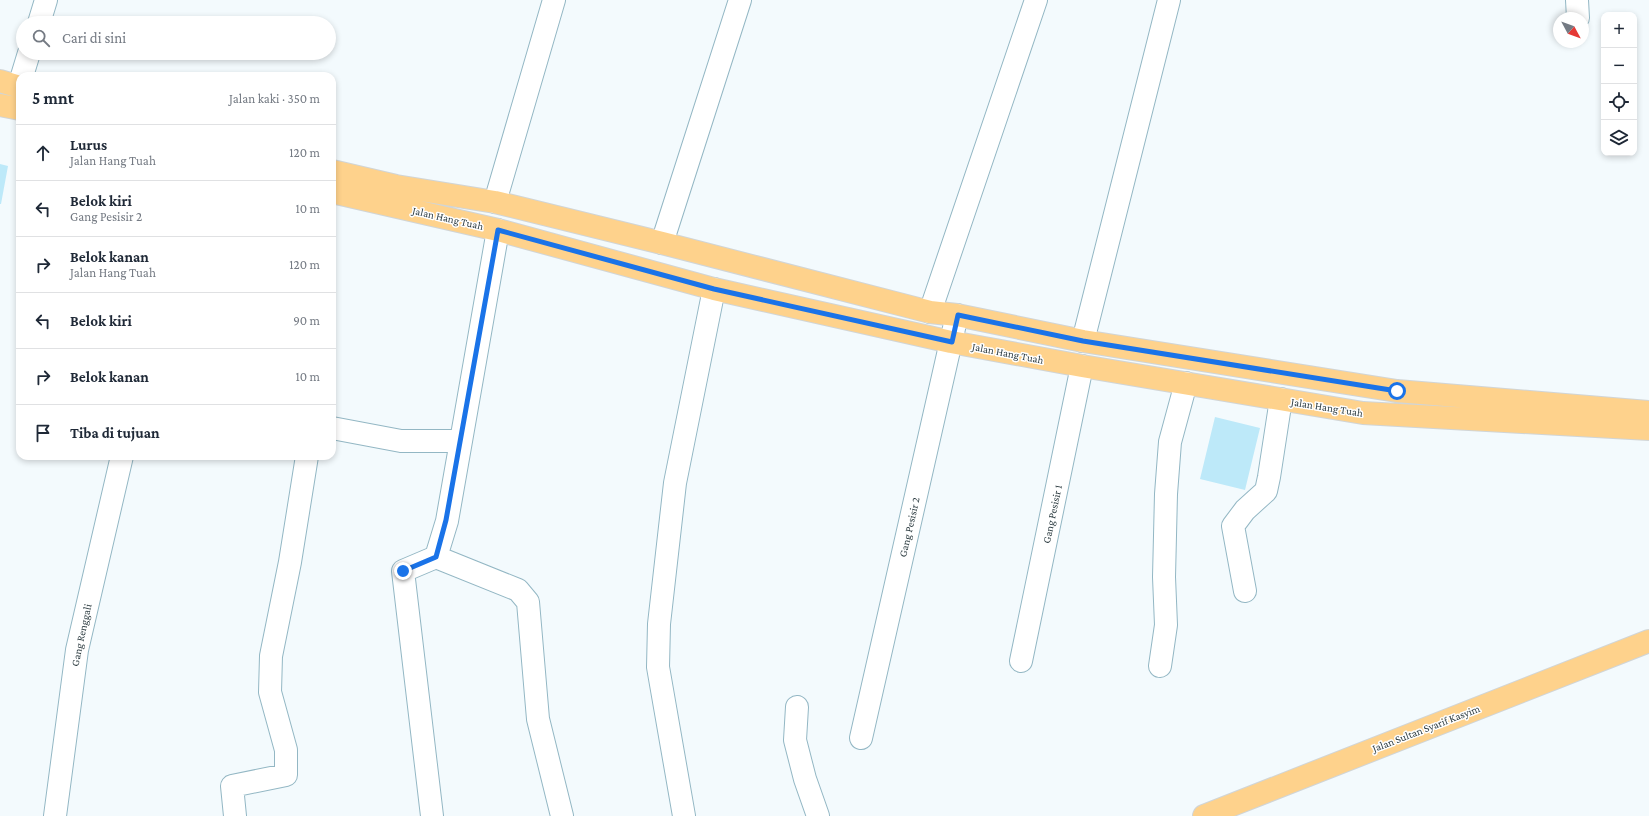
<!DOCTYPE html>
<html lang="id">
<head>
<meta charset="utf-8">
<style>
  :root { --surface:#fff; --page:#f6f6f7; --text:#1f2937; --muted:#747a83; --line:#e0e1e3 }
  body { margin:0; font-family:"Crimson Pro",serif; background:var(--page); color:var(--text) }
  .controls { position:absolute; right:12px; top:12px; display:grid; overflow:hidden; border-radius:8px; box-shadow:0 2px 6px #0003 }
  .controls button { width:36px; height:36px; display:grid; place-items:center; padding:0; border:0; border-bottom:1px solid var(--line); background:var(--surface); color:var(--text); font:20px sans-serif }
  .compass { position:absolute; left:1553px; top:12px; width:36px; height:36px; border-radius:50%; background:var(--surface); box-shadow:0 2px 6px #0003; rotate:131deg }
  .stop { position:absolute; width:12px; height:12px; margin:-9px; border:3px solid #1a73e8; border-radius:50%; background:#fff }
  .stop.end { background:#1a73e8; border-color:#fff; box-shadow:0 1px 4px #0008 }
  .list { margin:0; padding:0; list-style:none }
  h2 { display:flex; justify-content:space-between; align-items:center; height:52px; margin:0; padding:0 16px; font-size:17px }
  h2 small { font-size:13px; font-weight:400; color:var(--muted) }
  .list li { display:grid; grid-template-columns:26px 1fr auto; gap:12px; align-items:center; box-sizing:border-box; height:56px; padding:0 16px; border-top:1px solid var(--line) }
  .list b { display:block; font-size:15px; white-space:nowrap }
  .list p { margin:0; font-size:13px; white-space:nowrap; color:var(--muted) }
  .list em { font-size:13px; font-style:normal; color:var(--muted) }
  .icon { flex:none; width:22px; height:22px; fill:none; stroke:currentColor; stroke-width:2; stroke-linecap:round; stroke-linejoin:round }
  .map { position:relative; flex:none; width:1649px; height:816px; overflow:hidden }
  .search { position:absolute; background:var(--surface); box-shadow:0 2px 6px #0003; left:16px; top:16px; width:320px; height:44px; display:flex; align-items:center; gap:10px; box-sizing:border-box; padding:0 14px; border-radius:22px; color:var(--muted); font-size:15px }
  .panel { position:absolute; background:var(--surface); box-shadow:0 2px 6px #0003; left:16px; top:72px; width:320px; height:388px; border-radius:12px }
  .map>svg:first-child { display:block }
  .building { fill:#bde9f9 }
  .lines { fill:none; stroke-linecap:round; stroke-linejoin:round }
  .minor-casing { stroke:#93b7c4; stroke-width:24 }
  .major-casing { stroke:#d1d5d6; stroke-width:24 }
  .minor { stroke:#fff; stroke-width:22 }
  .major { stroke:#fed28c; stroke-width:22 }
  .route { stroke:#1a73e8; stroke-width:5 }
  .labels { text-anchor:middle; stroke-width:3; stroke-linejoin:round; paint-order:stroke }
  .street-label { font-size:11px; fill:#2f3e43; stroke:#fff }
</style>
</head>
<body>
<div class="map">
<svg width="1649" height="816" viewBox="0 0 1649 816">
  <rect width="100%" height="100%" fill="#f3fafd"/>
  <path class="building" d="M0,164l8,2 -7,38h-1z
    M1215,417l45,11 -15,62 -45,-11z"/>
  <g class="lines">
    <defs>
      <path id="minor" d="M1577,0l1,18
        M39,23l7,-23
        M22,76l7,-23
        M495,202l59,-202
        M662,243l78,-243
        M930,312l106,-312
        M1083,341l86,-341
        M332,428l69,13h59
        M436,557l82,33 10,12 10,117 24,97
        M1245,591l-12,-65 12,-16 21,-19 3,-14 12,-78
        M1021,661l61,-295
        M1160,666l6,-41 -2,-48 2,-83 4,-52 16,-59
        M797,707l-2,33 10,39 13,37
        M861,738l96,-423
        M55,816l22,-166 45,-194
        M235,816l-3,-30 54,-11v-25l-16,-58 1,-36 19,-94 17,-106
        M432,816l-29,-245 33,-14 11,-36 51,-291
        M684,816l-26,-149 1,-43 16,-141 39,-194"/>
      <path id="major" d="M0,81l20,6
        M0,105l20,4
        M332,171l64,15 99,16 167,41 268,69 27,3 126,26 314,50 252,21
        M332,192l166,38 216,59 237,53 131,24 281,47 286,16
        M1204,816l445,-175"/>
    </defs>
    <use href="#minor" class="minor-casing"/>
    <use href="#major" class="major-casing"/>
    <use href="#minor" class="minor"/>
    <use href="#major" class="major"/>
  </g>
  <g class="lines">
    <path class="route" d="M403,571l33,-14 10,-37 52,-290 216,59 238,53 6,-27 125,26 314,50"/>
  </g>
  <g class="labels">
    <g class="street-label">
      <text transform="translate(448 218) rotate(13)" y="4">Jalan Hang Tuah</text>
      <text transform="translate(1008 353) rotate(11)" y="4">Jalan Hang Tuah</text>
      <text transform="translate(1327 407) rotate(9)" y="4">Jalan Hang Tuah</text>
      <text transform="translate(1052 514) rotate(-78)" y="4">Gang Pesisir 1</text>
      <text transform="translate(909 527) rotate(-77)" y="4">Gang Pesisir 2</text>
      <text transform="translate(81 635) rotate(-78)" y="4">Gang Renggali</text>
      <text transform="translate(1426 728) rotate(-21)" y="4">Jalan Sultan Syarif Kasyim</text>
    </g>
  </g>
</svg>
<div class="controls">
<button>+</button>
<button>−</button>
<button><svg class="icon" aria-label="locate" viewBox="0 0 24 24"><circle cx="12" cy="12" r="6"/><path d="M12 2v4M12 18v4M2 12h4M18 12h4"/></svg></button>
<button><svg class="icon" aria-label="layers" viewBox="0 0 24 24"><path d="M12 4l9 5-9 5-9-5zM3 14l9 5 9-5"/></svg></button>
</div>
<svg class="compass" viewBox="-18 -18 36 36"><path d="M0-13l5 13h-10z" fill="#e53935"/><path d="M0 13l5-13h-10z" fill="#747a83"/></svg>
<div class="stop" style="left:1397px;top:391px"></div>
<div class="stop end" style="left:403px;top:571px"></div>
<div class="search"><svg class="icon" aria-label="search" viewBox="0 0 24 24"><circle cx="10" cy="10" r="6"/><path d="M15 15l6 6"/></svg>Cari di sini</div>
<section class="panel">
<h2>5 mnt<small>Jalan kaki · 350 m</small></h2>
<ul class="list">
<li><svg class="icon" aria-label="ahead" viewBox="0 0 24 24"><path d="M12 20V5M6 11l6-6 6 6"/></svg><div><b>Lurus</b><p>Jalan Hang Tuah</p></div><em>120 m</em></li>
<li><svg class="icon" aria-label="left" viewBox="0 0 24 24"><path d="M17 20v-9H6M10 6l-5 5 5 5"/></svg><div><b>Belok kiri</b><p>Gang Pesisir 2</p></div><em>10 m</em></li>
<li><svg class="icon" aria-label="right" viewBox="0 0 24 24"><path d="M7 20v-9h11M14 6l5 5-5 5"/></svg><div><b>Belok kanan</b><p>Jalan Hang Tuah</p></div><em>120 m</em></li>
<li><svg class="icon" aria-label="left" viewBox="0 0 24 24"><path d="M17 20v-9H6M10 6l-5 5 5 5"/></svg><div><b>Belok kiri</b></div><em>90 m</em></li>
<li><svg class="icon" aria-label="right" viewBox="0 0 24 24"><path d="M7 20v-9h11M14 6l5 5-5 5"/></svg><div><b>Belok kanan</b></div><em>10 m</em></li>
<li><svg class="icon" aria-label="arrive" viewBox="0 0 24 24"><path d="M6 21V4h12l-3 4 3 4H6"/></svg><div><b>Tiba di tujuan</b></div></li>
</ul>
</section>
</div>
</body>
</html>
